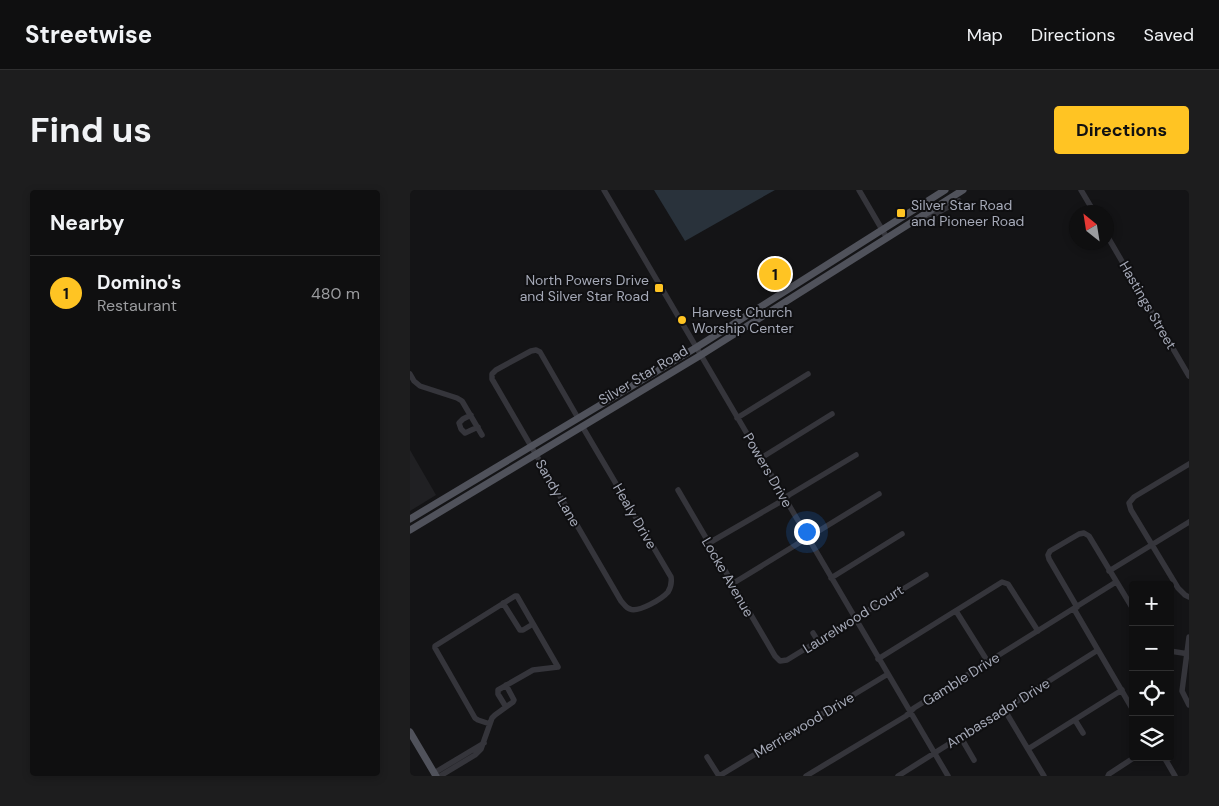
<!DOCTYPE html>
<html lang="en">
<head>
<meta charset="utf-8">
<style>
  :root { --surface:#0f0f10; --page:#1d1d1e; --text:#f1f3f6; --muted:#9b9c9f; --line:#2f2f30; --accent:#ffc423 }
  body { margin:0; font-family:"DM Sans",sans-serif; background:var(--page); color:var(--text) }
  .controls { position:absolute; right:15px; bottom:15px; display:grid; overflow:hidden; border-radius:5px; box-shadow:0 2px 8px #0003 }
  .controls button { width:45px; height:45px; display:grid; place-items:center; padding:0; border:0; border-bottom:1px solid var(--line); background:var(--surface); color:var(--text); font:25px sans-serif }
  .compass { position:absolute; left:659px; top:15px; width:45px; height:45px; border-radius:50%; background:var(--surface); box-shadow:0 2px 8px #0003; rotate:330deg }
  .you { position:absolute; left:396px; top:341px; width:18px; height:18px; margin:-12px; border:4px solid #fff; border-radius:50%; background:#1a73e8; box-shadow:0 0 0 8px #1a73e833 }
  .badge { display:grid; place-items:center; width:32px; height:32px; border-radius:50%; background:var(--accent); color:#111; font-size:16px; font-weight:700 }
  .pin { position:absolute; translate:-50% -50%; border:2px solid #fff; box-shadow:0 1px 5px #0006 }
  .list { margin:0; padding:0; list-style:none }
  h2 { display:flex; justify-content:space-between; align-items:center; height:65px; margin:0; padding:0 20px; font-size:21px }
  h2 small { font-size:16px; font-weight:400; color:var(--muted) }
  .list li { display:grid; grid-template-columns:32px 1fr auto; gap:15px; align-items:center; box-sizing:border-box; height:75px; padding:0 20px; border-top:1px solid var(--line) }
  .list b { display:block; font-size:19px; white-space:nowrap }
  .list p { margin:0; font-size:16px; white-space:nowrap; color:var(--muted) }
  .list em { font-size:16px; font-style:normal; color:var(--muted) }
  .icon { flex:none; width:28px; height:28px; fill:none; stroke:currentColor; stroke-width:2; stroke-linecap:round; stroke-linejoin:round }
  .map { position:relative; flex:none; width:779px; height:586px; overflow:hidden; border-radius:5px }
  header { display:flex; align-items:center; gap:30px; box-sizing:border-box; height:70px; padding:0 25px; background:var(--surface); border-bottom:1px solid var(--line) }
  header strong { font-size:24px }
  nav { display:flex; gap:28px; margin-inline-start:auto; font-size:18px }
  .intro { display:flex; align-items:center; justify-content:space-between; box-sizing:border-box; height:120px; padding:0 30px }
  h1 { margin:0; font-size:35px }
  .button { padding:12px 22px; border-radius:5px; background:var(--accent); color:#111; font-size:18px; font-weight:700 }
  main { display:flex; gap:30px; padding:0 30px }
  aside { flex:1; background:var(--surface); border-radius:5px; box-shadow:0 2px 8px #0003 }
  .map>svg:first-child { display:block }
  .built { fill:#202023 }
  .water { fill:#29323b }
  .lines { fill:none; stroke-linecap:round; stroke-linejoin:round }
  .minor { stroke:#35353b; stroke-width:5.5 }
  .major { stroke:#50525b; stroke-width:7 }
  .poi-dot { fill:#ffc423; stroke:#0f0f11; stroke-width:2 }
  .labels { text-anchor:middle; stroke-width:4; stroke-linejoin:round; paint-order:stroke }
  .poi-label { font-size:14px; fill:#a5a9b7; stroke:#0f0f11; text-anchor:start }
  .street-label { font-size:14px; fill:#a5a9b7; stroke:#0f0f11 }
</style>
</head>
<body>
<header>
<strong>Streetwise</strong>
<nav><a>Map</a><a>Directions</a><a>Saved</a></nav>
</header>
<div class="intro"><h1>Find us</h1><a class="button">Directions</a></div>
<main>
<aside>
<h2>Nearby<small></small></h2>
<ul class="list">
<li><span class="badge">1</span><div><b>Domino's</b><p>Restaurant</p></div><em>480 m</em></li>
</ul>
</aside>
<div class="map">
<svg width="779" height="586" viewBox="0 0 779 586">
  <rect width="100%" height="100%" fill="#141416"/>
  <path class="built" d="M0,260l26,45 -26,16z"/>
  <path class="water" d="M244,0h121l-90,51z"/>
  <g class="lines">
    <path class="minor" d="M194,0l344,586
      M449,0l28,48
      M671,0l13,22
      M514,32l13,-9 22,-12
      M696,44l83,142
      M0,184l4,7 6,5 37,12 5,3 20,34
      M61,225l-8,4 -4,4 2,6 4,4 13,-6
      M168,228l-38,-66 -4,-2 -5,1 -35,19 -4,4v5l129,222c3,3 5,7 9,8 8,4 32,-10 38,-17 3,-5 4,-9 3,-15l-89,-151
      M327,228l71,-44
      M351,268l71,-44
      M779,274l-55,33 -5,6 2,7 47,78 7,7 4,2
      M268,300l97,166 5,5 7,-1 139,-85
      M299,353l71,-41 9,-7 67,-40
      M699,381l80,-49
      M421,388l71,-44
      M322,394l147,-90
      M93,413l17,27h3l10,-6
      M667,417l-28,-48 -1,-4 2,-4 29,-17 5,-1 5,3 44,73
      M664,419l59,101
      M546,421l32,51
      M403,443l5,8
      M779,447l-7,54 7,14
      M760,461l19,3
      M468,469l124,-77 6,2 30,47
      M594,519l40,67
      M665,530l8,13
      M80,534l-12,-4 -3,-2 -40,-70v-2l80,-50h2l41,71 -25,3 -35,20v4l8,13
      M550,546l14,24
      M618,559l94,-59
      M297,567l12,19
      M754,567l11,19
      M24,583l50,-30
      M30,586l35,-21 6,-6 11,-31 3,-3 18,-13 1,-2 -8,-15
      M309,586l169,-102
      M396,586l100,-60 8,-8 202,-126
      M488,586l200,-126
      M698,586l1,-2 26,-17"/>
    <path class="major" d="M0,329l287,-172 248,-157
      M0,340l291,-175 262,-165
      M0,542l26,44"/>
  </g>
  <g class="poi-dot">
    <rect x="486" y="18" width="10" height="10" rx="2.5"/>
    <rect x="244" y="93" width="10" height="10" rx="2.5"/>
    <circle cx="272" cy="130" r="5"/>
  </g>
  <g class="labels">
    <g class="poi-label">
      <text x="501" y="20">Silver Star Road<tspan x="501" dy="16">and Pioneer Road</tspan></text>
      <text x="239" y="95" text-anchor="end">North Powers Drive<tspan x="239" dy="16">and Silver Star Road</tspan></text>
      <text x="282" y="127">Harvest Church<tspan x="282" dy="16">Worship Center</tspan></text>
    </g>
    <g class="street-label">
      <text transform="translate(738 115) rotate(60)" y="5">Hastings Street</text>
      <text transform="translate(233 185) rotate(-31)" y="5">Silver Star Road</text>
      <text transform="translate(358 280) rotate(60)" y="5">Powers Drive</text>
      <text transform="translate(148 303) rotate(60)" y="5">Sandy Lane</text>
      <text transform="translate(225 326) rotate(60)" y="5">Healy Drive</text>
      <text transform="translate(318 387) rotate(60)" y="5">Locke Avenue</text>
      <text transform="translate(443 429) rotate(-32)" y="5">Laurelwood Court</text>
      <text transform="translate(551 489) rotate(-32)" y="5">Gamble Drive</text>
      <text transform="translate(588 523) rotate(-32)" y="5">Ambassador Drive</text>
      <text transform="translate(394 535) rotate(-31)" y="5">Merriewood Drive</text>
    </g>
  </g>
</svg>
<div class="controls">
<button>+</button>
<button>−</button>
<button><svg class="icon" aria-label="locate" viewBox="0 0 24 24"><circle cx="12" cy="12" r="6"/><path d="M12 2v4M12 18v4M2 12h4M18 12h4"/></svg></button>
<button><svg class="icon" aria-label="layers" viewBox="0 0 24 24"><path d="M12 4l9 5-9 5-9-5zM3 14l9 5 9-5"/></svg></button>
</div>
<svg class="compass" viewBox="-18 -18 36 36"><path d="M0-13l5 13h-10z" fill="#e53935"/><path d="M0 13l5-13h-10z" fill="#9b9c9f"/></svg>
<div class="you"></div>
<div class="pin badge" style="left:365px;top:84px">1</div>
</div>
</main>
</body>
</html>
